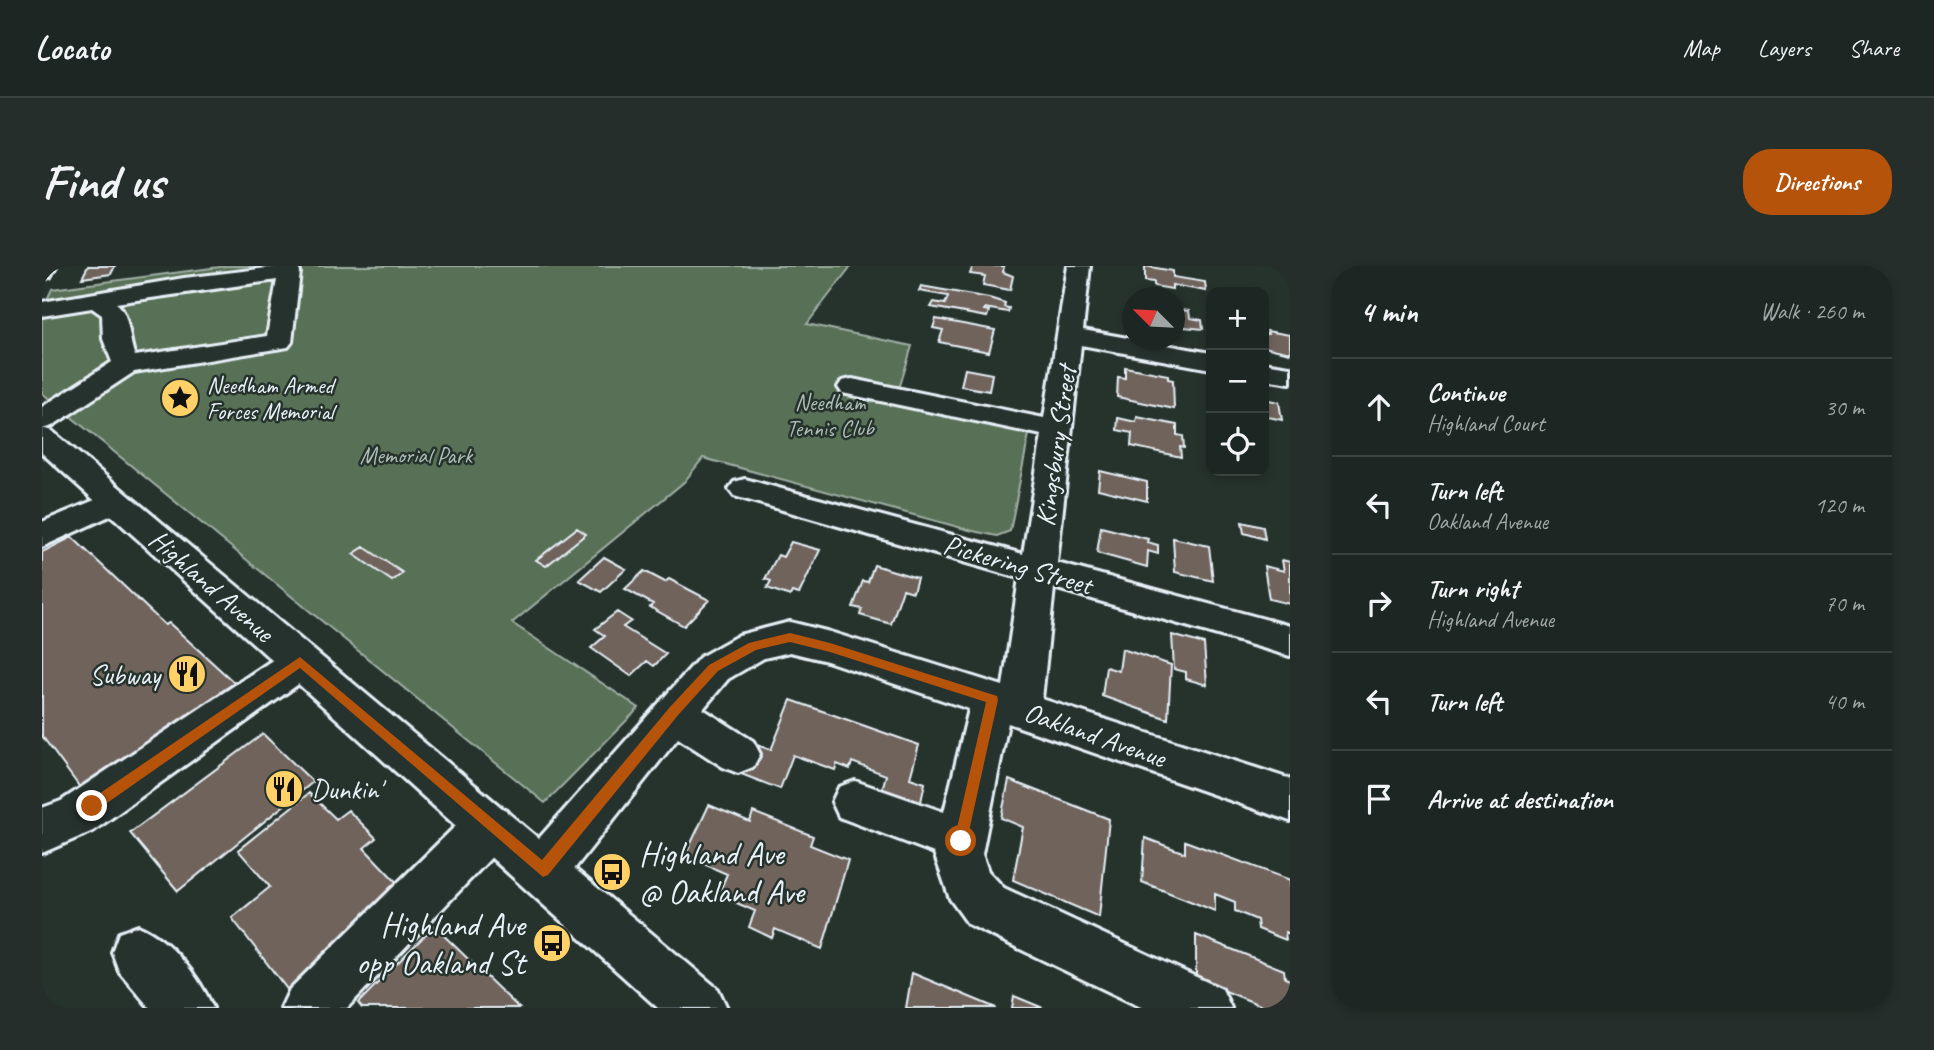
<!DOCTYPE html>
<html lang="en">
<head>
<meta charset="utf-8">
<style>
  :root { --surface:#1c2622; --page:#252e2a; --text:#f1f3f6; --muted:#a0a5a5; --line:#3a4340; --accent:#b45309 }
  body { margin:0; font-family:Caveat,sans-serif; background:var(--page); color:var(--text) }
  .controls { position:absolute; right:21px; top:21px; display:grid; overflow:hidden; border-radius:14px; box-shadow:0 4px 10px #0003 }
  .controls button { width:63px; height:63px; display:grid; place-items:center; padding:0; border:0; border-bottom:2px solid var(--line); background:var(--surface); color:var(--text); font:35px sans-serif }
  .compass { position:absolute; left:1080px; top:21px; width:63px; height:63px; border-radius:50%; background:var(--surface); box-shadow:0 4px 10px #0003; rotate:294deg }
  .stop { position:absolute; width:21px; height:21px; margin:-16px; border:5px solid #b45309; border-radius:50%; background:#fff }
  .stop.end { background:#b45309; border-color:#fff; box-shadow:0 2px 7px #0008 }
  .list { margin:0; padding:0; list-style:none }
  h2 { display:flex; justify-content:space-between; align-items:center; height:91px; margin:0; padding:0 28px; font-size:30px }
  h2 small { font-size:23px; font-weight:400; color:var(--muted) }
  .list li { display:grid; grid-template-columns:46px 1fr auto; gap:21px; align-items:center; box-sizing:border-box; height:98px; padding:0 28px; border-top:2px solid var(--line) }
  .list b { display:block; font-size:26px; white-space:nowrap }
  .list p { margin:0; font-size:23px; white-space:nowrap; color:var(--muted) }
  .list em { font-size:23px; font-style:normal; color:var(--muted) }
  .icon { flex:none; width:38px; height:38px; fill:none; stroke:currentColor; stroke-width:2; stroke-linecap:round; stroke-linejoin:round }
  .map { position:relative; flex:none; width:1248px; height:742px; overflow:hidden; border-radius:28px }
  header { display:flex; align-items:center; gap:42px; box-sizing:border-box; height:98px; padding:0 35px; background:var(--surface); border-bottom:2px solid var(--line) }
  header strong { font-size:33px }
  nav { display:flex; gap:38px; margin-inline-start:auto; font-size:24px }
  .intro { display:flex; align-items:center; justify-content:space-between; box-sizing:border-box; height:168px; padding:0 42px }
  h1 { margin:0; font-size:49px }
  .button { padding:18px 32px; border-radius:28px; background:var(--accent); color:#fff; font-size:24px; font-weight:700 }
  main { display:flex; gap:42px; padding:0 42px }
  aside { flex:1; background:var(--surface); border-radius:28px; box-shadow:0 4px 10px #0003 }
  .map>svg:first-child { display:block }
  .green { fill:#586f54; stroke:#a0b0a6; stroke-width:2 }
  .building { fill:#6f635b; stroke:#e8f1f8; stroke-width:2 }
  .lines { fill:none; stroke-linecap:round; stroke-linejoin:round }
  .minor-casing { stroke:#e8f1f8; stroke-width:6 }
  .major-casing { stroke:#e8f1f8; stroke-width:6 }
  .minor { fill:#26332d; fill-rule:evenodd }
  .major { fill:#26332d; fill-rule:evenodd }
  .route { fill:#b45309 }
  .labels { text-anchor:middle; stroke-width:5; stroke-linejoin:round; paint-order:stroke }
  .far-poi-label { font-size:23px; fill:#e8f1f8; stroke:#26332d; text-anchor:start }
  .far-park-label { font-size:23px; fill:#aebdb6; stroke:#26332d }
  .street-label { font-size:28px; fill:#e8f1f8; stroke:#26332d }
  .poi-label { font-size:28px; fill:#e8f1f8; stroke:#26332d; text-anchor:end }
  .near-poi-label { font-size:33px; fill:#e8f1f8; stroke:#26332d; text-anchor:start }
</style>
</head>
<body>
<header>
<strong>Locato</strong>
<nav><a>Map</a><a>Layers</a><a>Share</a></nav>
</header>
<div class="intro"><h1>Find us</h1><a class="button">Directions</a></div>
<main>
<div class="map">
<svg width="1248" height="742" viewBox="0 0 1248 742">
  <rect width="100%" height="100%" fill="#26332d"/>
  <filter id="ink" filterUnits="userSpaceOnUse"><feTurbulence type="fractalNoise" baseFrequency=".0143" numOctaves="2"/><feDisplacementMap in="SourceGraphic" scale="14" xChannelSelector="R" yChannelSelector="G"/><feConvolveMatrix kernelMatrix="1 2 1 2 8 2 1 2 1" color-interpolation-filters="sRGB"/></filter>
  <g filter="url(#ink)">
    <path class="green" d="M185,0h624l-44,58 105,22 -13,43 133,30 -22,112 -13,5 -24,-5 -270,-73 -19,24 -172,141 127,85 -94,95 -503,-410v-83l10,-21z"/>
    <path class="building" d="M46,0h27l-4,8 -29,4z
      M931,0h31l-1,6 10,4 -3,14 -27,-5 2,-9 -15,-2z
      M1103,0l28,5v6l32,5 1,9 -34,-6v4l-18,-3v-4l-9,-1z
      M879,20l68,12 16,5 -1,4 5,1 -1,4 -23,-4 -1,2 5,1 -2,6 -56,-10 3,-5 11,2 3,-8 -29,-5z
      M1132,43l15,2 1,7 12,2 1,9 -29,-3z
      M894,53l59,11 -6,22 -50,-10 4,-12 -10,-2z
      M1225,65l23,4v18l-26,-6v-13h4z
      M1083,101l43,8v4l5,1 1,29 -57,-12 1,-20 7,1z
      M923,103l27,5 -3,17 -28,-5z
      M1222,133l15,3 3,18 -18,-4z
      M1095,151l40,8v10l6,1 1,12 -4,-1 1,10 -50,-11 1,-13 -15,-3 1,-12 18,4z
      M1058,205l47,11v19l-49,-12z
      M1200,256l21,5 2,12 -21,-6z
      M1059,261l47,12 -1,3 11,3v9l-10,-3 -1,16 -50,-14z
      M535,262l9,6 -40,32 -10,-6z
      M30,271l93,88 4,-2 70,64 -155,106 -42,-57v-184z
      M1131,272l36,8 4,35 -38,-9z
      M749,276l29,8 -21,44 -7,-2 -2,4 -23,-8 4,-7 -6,-2 13,-24 5,2z
      M322,281l39,26 -11,8 -39,-27z
      M562,291l22,12 -25,23 -22,-12z
      M1240,294l8,2v42l-21,-5 -5,-33 20,5z
      M832,299l43,13 -4,14 -10,-3 -12,35 -31,-9 2,-6 -9,-2 10,-26 5,1z
      M602,305l21,11 4,-3 40,21 -25,26 -34,-19 3,-3 -28,-15z
      M575,346l14,9 -8,6 43,27 -12,12 -7,-5 -16,15 -40,-28 14,-12 -10,-7z
      M1130,369l32,9 3,41 -21,-6v-7l-12,-3z
      M1080,383l49,16 -3,54 -66,-23 4,-29 13,4z
      M749,434l128,45 -9,33 15,5 -6,28 -39,-14 6,-22 -34,-13 -2,7 -13,-5 -2,6 -42,-15 -13,34 -39,-15 13,-30 17,6z
      M221,468l50,48 -135,109 -48,-58z
      M967,514l100,39 -10,98 -86,-37 10,-53 -22,-9z
      M267,527l27,26 12,-9 28,28 -12,10 40,42 -114,103 -58,-75 38,-31 -32,-37z
      M667,539l41,17 3,-10 60,24 -3,9 38,15 -26,89 -47,-20 -3,9 -23,-11 6,-16 -37,-16 9,-21 -42,-18z
      M1103,572l40,15v-12l105,39v54l-5,-2 1,8 -28,-11 -1,-9 -22,-9v-9l-20,-8v17l-73,-29z
      M392,660l85,82h-157l-4,-5z
      M1154,669l88,35 1,8 5,2v28h-23l-71,-29z
      M870,707l84,35h-90z
      M972,730l29,12h-31z"/>
    <g class="lines">
      <defs>
        <path id="minor" d="M0,0h14l-6,11 -8,2z
          M242,0l13,1 3,5 -8,70 -4,5 -154,25 -82,54 -10,3v-22l70,-45 -9,-23 -1,-24 -10,-7 -50,8v-14l142,-24zM235,14l-10,56 -132,20c-7,-17 -5,-43 -19,-53z
          M1026,0h22l-7,64 128,23v16l-130,-24 -24,218 233,63v30l-236,-68 -12,111 248,80v42l-282,-98 -26,131 6,17 16,17 218,101 9,19h-88l-175,-84 -18,-25 -16,-46 -95,-36 -7,-15 7,-15 16,-6 89,31 25,-103 -142,-48 -37,-9 -26,6 -36,21 -25,30 50,32 7,13 -7,13 -15,6 -15,-6 -45,-29 -118,149 -17,7 -17,-7 -7,-17 7,-17 174,-196 39,-22 51,-13 40,10 173,54 16,-108 -285,-82 -5,-7 5,-7 11,-3 278,75 19,-119 -190,-40 -10,-2 -4,-6 4,-6 10,-2 192,39z
          M1222,97l26,4v16l-26,-4z
          M72,226l11,3 5,7 -5,7 -83,38v-25z
          M258,380l14,5 6,11 -6,11 -221,158 -51,22v-45l19,-7 225,-150z
          M447,538l17,6 6,16 -6,16 -159,166h-66l9,-19 182,-179z
          M96,660c32,13 61,50 75,82h-63l-31,-37 -7,-19 7,-19z"/>
        <path id="major" d="M0,162l10,3 666,558 9,19h-69l-616,-555z"/>
      </defs>
      <use href="#minor" class="minor-casing"/>
      <use href="#major" class="major-casing"/>
      <use href="#minor" class="minor"/>
      <use href="#major" class="major"/>
    </g>
  </g>
  <path class="route" d="M748,367l40,10 167,53 1,4 -32,145h-10l-2,-4 32,-139 -156,-50 -40,-10 -34,8 -38,21 -39,43 -131,161 -5,2 -243,-209 -203,142h-10l-2,-4 2,-4 213,-145 242,203 128,-153 39,-42 40,-22z"/>
  <defs>
    <symbol id="sight-disc" viewBox="-11 -11 22 22"><circle r="9.5" fill="#ffd166" stroke="#26332d"/><path d="M0-6L1.8-2.2L6-1.7L2.9 1.2L3.7 5.4L0 3.3L-3.7 5.4L-2.9 1.2L-6-1.7L-1.8-2.2Z" fill="#111"/></symbol>
    <symbol id="restaurant-disc" viewBox="-11 -11 22 22"><circle r="9.5" fill="#ffd166" stroke="#26332d"/><path d="M-5-6h1v4h1v-4h1v4h1v-4h1v5L-1.5 .5V6h-2V.5L-5-1ZM5-6V6H3V1.5H1.5Q1.5-4 5-6Z" fill="#111"/></symbol>
    <symbol id="bus-disc" viewBox="-11 -11 22 22"><circle r="9.5" fill="#ffd166" stroke="#26332d"/><path d="M-5-6H5V4H4V6H2V4H-2V6H-4V4H-5ZM-3.5-4V0h7V-4ZM-3.5 1.2v1.5H-2V1.2ZM2 1.2v1.5H3.5V1.2Z" fill="#111"/></symbol>
  </defs>
  <g fill-rule="evenodd">
    <use href="#sight-disc" x="116" y="110" width="44" height="44"/>
    <use href="#restaurant-disc" x="123" y="386" width="44" height="44"/>
    <use href="#restaurant-disc" x="220" y="501" width="44" height="44"/>
    <use href="#bus-disc" x="548" y="584" width="44" height="44"/>
    <use href="#bus-disc" x="488" y="655" width="44" height="44"/>
  </g>
  <g class="labels">
    <g class="far-poi-label">
      <text x="165" y="127">Needham Armed<tspan x="165" dy="26">Forces Memorial</tspan></text>
    </g>
    <g class="far-park-label">
      <text x="788" y="144">Needham<tspan x="788" dy="26">Tennis Club</tspan></text>
      <text x="374" y="197">Memorial Park</text>
    </g>
    <g class="street-label">
      <text transform="translate(1013 180) rotate(-82)" y="10">Kingsbury Street</text>
      <text transform="translate(976 298) rotate(16)" y="10">Pickering Street</text>
      <text transform="translate(170 319) rotate(41)" y="10">Highland Avenue</text>
      <text transform="translate(1053 468) rotate(19)" y="10">Oakland Avenue</text>
    </g>
    <g class="poi-label">
      <text x="118" y="418">Subway</text>
      <text x="269" y="533" text-anchor="start">Dunkin'</text>
    </g>
    <g class="near-poi-label">
      <text x="597" y="599">Highland Ave<tspan x="597" dy="38">@ Oakland Ave</tspan></text>
      <text x="483" y="670" text-anchor="end">Highland Ave<tspan x="483" dy="38">opp Oakland St</tspan></text>
    </g>
  </g>
</svg>
<div class="controls">
<button>+</button>
<button>−</button>
<button><svg class="icon" aria-label="locate" viewBox="0 0 24 24"><circle cx="12" cy="12" r="6"/><path d="M12 2v4M12 18v4M2 12h4M18 12h4"/></svg></button>
</div>
<svg class="compass" viewBox="-18 -18 36 36"><path d="M0-13l5 13h-10z" fill="#e53935"/><path d="M0 13l5-13h-10z" fill="#a0a5a5"/></svg>
<div class="stop" style="left:919px;top:575px"></div>
<div class="stop end" style="left:50px;top:540px"></div>
</div>
<aside>
<h2>4 min<small>Walk · 260 m</small></h2>
<ul class="list">
<li><svg class="icon" aria-label="ahead" viewBox="0 0 24 24"><path d="M12 20V5M6 11l6-6 6 6"/></svg><div><b>Continue</b><p>Highland Court</p></div><em>30 m</em></li>
<li><svg class="icon" aria-label="left" viewBox="0 0 24 24"><path d="M17 20v-9H6M10 6l-5 5 5 5"/></svg><div><b>Turn left</b><p>Oakland Avenue</p></div><em>120 m</em></li>
<li><svg class="icon" aria-label="right" viewBox="0 0 24 24"><path d="M7 20v-9h11M14 6l5 5-5 5"/></svg><div><b>Turn right</b><p>Highland Avenue</p></div><em>70 m</em></li>
<li><svg class="icon" aria-label="left" viewBox="0 0 24 24"><path d="M17 20v-9H6M10 6l-5 5 5 5"/></svg><div><b>Turn left</b></div><em>40 m</em></li>
<li><svg class="icon" aria-label="arrive" viewBox="0 0 24 24"><path d="M6 21V4h12l-3 4 3 4H6"/></svg><div><b>Arrive at destination</b></div></li>
</ul>
</aside>
</main>
</body>
</html>
